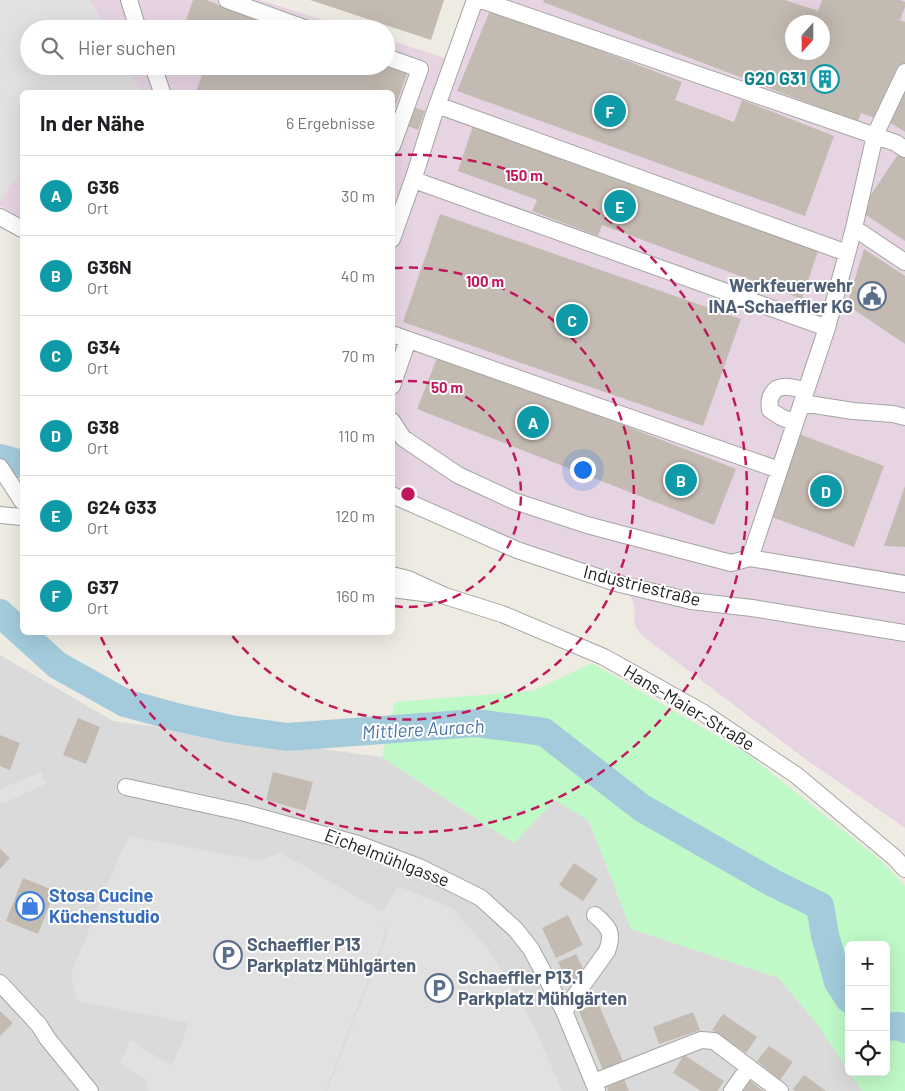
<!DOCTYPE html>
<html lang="de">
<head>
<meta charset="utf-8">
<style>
  :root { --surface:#fff; --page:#f2f2f2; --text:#202124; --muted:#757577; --line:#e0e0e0; --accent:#ca0d00 }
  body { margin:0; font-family:Barlow,sans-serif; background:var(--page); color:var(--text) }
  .controls { position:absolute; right:15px; bottom:15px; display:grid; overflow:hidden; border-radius:8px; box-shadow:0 5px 20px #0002 }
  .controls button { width:45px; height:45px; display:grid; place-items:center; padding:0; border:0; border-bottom:1px solid var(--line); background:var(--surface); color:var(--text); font:25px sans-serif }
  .compass { position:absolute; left:785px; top:15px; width:45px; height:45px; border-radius:50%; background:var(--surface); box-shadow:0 5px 20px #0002; rotate:201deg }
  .you { position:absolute; left:582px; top:469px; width:18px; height:18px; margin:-12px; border:4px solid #fff; border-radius:50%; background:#1a73e8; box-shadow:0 0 0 8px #1a73e833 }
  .badge { display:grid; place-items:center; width:32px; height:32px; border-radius:50%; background:var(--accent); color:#fff; font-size:16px; font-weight:700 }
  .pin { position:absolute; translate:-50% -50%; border:2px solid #fff; box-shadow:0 1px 5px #0006 }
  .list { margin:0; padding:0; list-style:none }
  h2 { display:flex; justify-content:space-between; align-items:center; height:65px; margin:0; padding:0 20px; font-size:21px }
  h2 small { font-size:16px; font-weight:400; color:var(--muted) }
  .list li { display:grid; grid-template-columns:32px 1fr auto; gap:15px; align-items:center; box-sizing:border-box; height:80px; padding:0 20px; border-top:1px solid var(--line) }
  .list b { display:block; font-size:19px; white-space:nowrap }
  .list p { margin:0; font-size:16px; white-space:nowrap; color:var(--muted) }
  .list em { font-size:16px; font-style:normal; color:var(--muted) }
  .icon { flex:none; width:28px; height:28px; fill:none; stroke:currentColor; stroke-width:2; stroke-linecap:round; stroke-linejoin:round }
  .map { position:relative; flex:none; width:905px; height:1091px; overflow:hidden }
  .search { position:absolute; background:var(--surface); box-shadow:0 5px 20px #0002; left:20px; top:20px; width:375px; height:55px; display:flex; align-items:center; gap:12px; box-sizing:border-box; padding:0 18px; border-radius:28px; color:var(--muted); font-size:19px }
  .panel { position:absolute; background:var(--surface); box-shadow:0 5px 20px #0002; left:20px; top:90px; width:375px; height:545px; border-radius:8px }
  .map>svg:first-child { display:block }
  .residential { fill:#dbdada }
  .industrial { fill:#e7d4e3; fill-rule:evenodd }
  .park { fill:#bff9c7 }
  .parking { fill:#e1e1e1 }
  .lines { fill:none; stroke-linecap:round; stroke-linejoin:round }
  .river { stroke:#a3cbdc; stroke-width:28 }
  .building { fill:#c3bab2; fill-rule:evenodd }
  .minor-casing { stroke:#a4a4a4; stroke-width:18 }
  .minor { stroke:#fff; stroke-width:16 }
  .ring { fill:none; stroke:#c2185b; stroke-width:2.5; stroke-dasharray:9 6 }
  .labels { text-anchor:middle; stroke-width:4; stroke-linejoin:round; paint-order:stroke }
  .culture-label { font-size:18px; font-weight:bold; fill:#0d838f; stroke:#fff; text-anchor:end }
  .service-label { font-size:18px; font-weight:bold; fill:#4e5e75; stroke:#fff; text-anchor:start }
  .street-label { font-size:18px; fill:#1d1d1d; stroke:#fff }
  .shop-label { font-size:18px; font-weight:bold; fill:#366cbe; stroke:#fff; text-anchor:start }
  .water-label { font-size:19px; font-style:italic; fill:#4a75ac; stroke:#fff }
  .centre { fill:#c2185b; stroke:#fff; stroke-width:2.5 }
  .ring-label { font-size:15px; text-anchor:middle; font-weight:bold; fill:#c2185b; stroke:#fff; stroke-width:4; stroke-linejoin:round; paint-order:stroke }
</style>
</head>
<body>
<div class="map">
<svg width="905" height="1091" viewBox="0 0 905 1091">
  <rect width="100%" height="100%" fill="#eeebe3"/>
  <path class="residential" d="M0,655l113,66 269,36 132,86 42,-44 33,22 42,108 148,49 38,46 45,67h-862z"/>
  <path class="industrial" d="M0,0h260l92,29h-323v37h357v-27l59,19 22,-58h438v828l-101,-70 -160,-121 -7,-8 -3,-9 1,-13 -4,-10 -6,-6 -232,-90 -1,-409h-370v127l-22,-13zM792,22h30v30h-30z"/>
  <path class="park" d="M592,663l157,92 129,103 27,28v205h-43l-13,-19h37v-127h-37v126l-32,-47 -38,-46 -148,-49 -42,-108 -34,-21 -41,43 -132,-86 13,-55 138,-11z"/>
  <path class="parking" d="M0,0h90l16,29h-77v37h98l14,26h-119v82l-9,7 -13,20z
    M41,772l5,12 -44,20 -2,-1v-14z
    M130,836l130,25 20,-9 102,60 16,-26 54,22 38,43 44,75 28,65h-235l60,-156v-4l-2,-6 -6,-3 5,4 1,9 -60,156h-176l-4,-2 3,-8 -28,-18 10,-23 42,26 17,-43 -112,-22 -6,-27 50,-122z"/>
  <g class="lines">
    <path class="river" d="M0,458l22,6
      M0,613l57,52 68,38 55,15 51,11 56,8 189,-14 68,9 98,76 131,75 47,23 5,29 13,47 11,17
      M886,1027l13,-1 6,3"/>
  </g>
  <path class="building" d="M193,0h13l77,29h-108l2,-8 8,2z
    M310,0h134l-13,40z
    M544,0h241l33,11 4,-11h78l5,2v5l-5,13 5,2v110l-13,-8 -31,-11 -3,8 -48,-8 3,-8 -270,-103zM792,22h30v30h-30z
    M491,8l191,74 -7,18 59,22 8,-22 92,36 -29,80 -348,-125z
    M180,66h206l21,8 -14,39 15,6 5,-12 12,4 -7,19 -26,-10v-28h-196l6,-17z
    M475,120l344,128 -17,51 -200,-74 -4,11 -66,-25 5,-11 -79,-29z
    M901,150l4,2v89l-45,-30z
    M440,214l301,105 -38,107 -300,-104z
    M864,249l41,27v68l-58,-39z
    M439,353l297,116 -22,56 -297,-116z
    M799,434l85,32 -30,81 -85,-31z
    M905,486v61l-21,-1z
    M78,718l22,9 -14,37 -23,-9z
    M0,735l20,8 -10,27 -10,-4z
    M273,772l40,10 -8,29 -39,-11z
    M0,849l10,9 -10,11z
    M574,863l24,16 -15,22 -24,-16z
    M23,878l32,13 -17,43 -32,-13z
    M568,915l15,30 -27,13 -14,-30z
    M576,954l10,21 -19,8 -9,-21z
    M598,1003l25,58 -20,9 -24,-59z
    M0,1011l13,12 -13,13z
    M693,1012l7,18 -41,14 -6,-17z
    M723,1014l34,23 -11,16 -34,-23z
    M769,1046l24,16 -13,18 -23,-19z
    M684,1055l40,26 -7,10h-16l-28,-18z
    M804,1075l22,16h-31l-2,-2z
    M624,1079l5,12h-21l-1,-4z
    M749,1080l14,11h-23z"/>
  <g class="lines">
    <defs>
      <path id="minor" d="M129,0l9,29
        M227,0l80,29
        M481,0l415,143 9,6
        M386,57l34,12 -28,77
        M153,66l9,26
        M437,105l410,148
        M0,217l22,12
        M854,228l21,-93 30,-63
        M392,239l23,-65 18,-57 42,-117
        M827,328l27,-100 51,34
        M392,334l387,136
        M392,386l16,-46
        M802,403l51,8 40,3 12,3
        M392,421l11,17 55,37 56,26 73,24 144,38 19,-5 77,-230 -413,-148
        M795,423l-14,-6 -11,-7c-1,-6 -1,-11 2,-16 7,-12 23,-6 34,-3
        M0,467l22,34
        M392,495l125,55 99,33 75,18 61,7 153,25
        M0,515l22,2
        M750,558l155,26
        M392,575l16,4 37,17 57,18 102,43 98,55 94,63 99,83 10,11
        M392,589l39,5
        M126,787l119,26 113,31 61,23 62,31 35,32 15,19 33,62 33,80
        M0,983l39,42 8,13 43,53
        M564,1011l43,-60c7,-18 2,-24 -12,-36
        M594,1082l107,-42 13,1 66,50
        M732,1091l17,-24"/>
    </defs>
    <use href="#minor" class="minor-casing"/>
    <use href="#minor" class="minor"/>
  </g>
  <g class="ring">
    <path d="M393 382A113 113 0 1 1 393 606"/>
    <path d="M394 268A226 226 0 1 1 230 633"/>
    <path d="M393 155A339 339 0 1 1 100 635"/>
  </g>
  <defs>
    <symbol id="building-ring" viewBox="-11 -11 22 22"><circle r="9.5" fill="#fff" stroke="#0f9aa8" stroke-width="1.5"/><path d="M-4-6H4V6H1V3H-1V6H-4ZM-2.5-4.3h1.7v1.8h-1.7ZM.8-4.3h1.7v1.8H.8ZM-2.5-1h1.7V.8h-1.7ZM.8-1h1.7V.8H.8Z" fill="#0f9aa8"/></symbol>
    <symbol id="civic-ring" viewBox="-11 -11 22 22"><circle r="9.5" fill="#fff" stroke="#5c6f8a" stroke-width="1.5"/><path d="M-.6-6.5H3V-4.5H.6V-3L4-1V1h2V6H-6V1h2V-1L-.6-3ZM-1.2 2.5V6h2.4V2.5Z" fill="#5c6f8a"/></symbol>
    <symbol id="shop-ring" viewBox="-11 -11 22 22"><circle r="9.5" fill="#fff" stroke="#3f7fe0" stroke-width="1.5"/><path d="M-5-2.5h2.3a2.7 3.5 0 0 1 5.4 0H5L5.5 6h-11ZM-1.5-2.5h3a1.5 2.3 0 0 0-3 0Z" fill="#3f7fe0"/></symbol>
    <symbol id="parking-ring" viewBox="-11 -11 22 22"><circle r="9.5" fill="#fff" stroke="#5c6f8a" stroke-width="1.5"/><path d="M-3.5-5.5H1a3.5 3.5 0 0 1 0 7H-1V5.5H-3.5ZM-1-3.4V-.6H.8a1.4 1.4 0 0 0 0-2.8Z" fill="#5c6f8a"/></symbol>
  </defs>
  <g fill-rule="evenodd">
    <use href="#building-ring" x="809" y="63" width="32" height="32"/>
    <use href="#civic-ring" x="856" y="280" width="32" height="32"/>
    <use href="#shop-ring" x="14" y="890" width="32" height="32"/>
    <use href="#parking-ring" x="212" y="939" width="32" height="32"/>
    <use href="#parking-ring" x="423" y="972" width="32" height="32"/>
  </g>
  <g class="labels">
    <g class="culture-label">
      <text x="806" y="85">G20 G31</text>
    </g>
    <g class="service-label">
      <text x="853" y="292" text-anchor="end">Werkfeuerwehr<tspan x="853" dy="21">INA-Schaeffler KG</tspan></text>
      <text x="247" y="951">Schaeffler P13<tspan x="247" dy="21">Parkplatz Mühlgärten</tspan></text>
      <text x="458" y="984">Schaeffler P13.1<tspan x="458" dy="21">Parkplatz Mühlgärten</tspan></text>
    </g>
    <g class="street-label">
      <text transform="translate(642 586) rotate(14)" y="6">Industriestraße</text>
      <text transform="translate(689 708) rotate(31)" y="6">Hans-Maier-Straße</text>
      <text transform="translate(387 858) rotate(21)" y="6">Eichelmühlgasse</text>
    </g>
    <g class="shop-label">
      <text x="49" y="902">Stosa Cucine<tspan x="49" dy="21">Küchenstudio</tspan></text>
    </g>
    <g class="water-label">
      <text transform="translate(423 729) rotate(-3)" y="7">Mittlere Aurach</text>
    </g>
  </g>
  <circle cx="408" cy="494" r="8" class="centre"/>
  <g class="ring-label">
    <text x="524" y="181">150 m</text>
    <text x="485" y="287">100 m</text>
    <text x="447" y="393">50 m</text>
  </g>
</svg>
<div class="controls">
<button>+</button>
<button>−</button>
<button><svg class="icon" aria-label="locate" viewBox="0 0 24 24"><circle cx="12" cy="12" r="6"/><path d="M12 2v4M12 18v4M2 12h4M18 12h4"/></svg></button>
</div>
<svg class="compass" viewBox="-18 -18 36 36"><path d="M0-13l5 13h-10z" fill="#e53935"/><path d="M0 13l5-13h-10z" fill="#757577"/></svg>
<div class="you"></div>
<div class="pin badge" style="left:533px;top:422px;background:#0f9aa8">A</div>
<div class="pin badge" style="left:681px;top:480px;background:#0f9aa8">B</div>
<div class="pin badge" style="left:572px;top:320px;background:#0f9aa8">C</div>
<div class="pin badge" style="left:826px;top:491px;background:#0f9aa8">D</div>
<div class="pin badge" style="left:620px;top:206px;background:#0f9aa8">E</div>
<div class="pin badge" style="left:610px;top:111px;background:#0f9aa8">F</div>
<div class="search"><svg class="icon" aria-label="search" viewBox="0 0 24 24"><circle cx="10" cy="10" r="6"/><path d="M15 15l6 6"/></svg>Hier suchen</div>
<section class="panel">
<h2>In der Nähe<small>6 Ergebnisse</small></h2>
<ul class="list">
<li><span class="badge" style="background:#0f9aa8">A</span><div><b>G36</b><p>Ort</p></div><em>30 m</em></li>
<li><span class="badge" style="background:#0f9aa8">B</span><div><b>G36N</b><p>Ort</p></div><em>40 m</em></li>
<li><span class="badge" style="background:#0f9aa8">C</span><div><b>G34</b><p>Ort</p></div><em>70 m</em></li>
<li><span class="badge" style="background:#0f9aa8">D</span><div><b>G38</b><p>Ort</p></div><em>110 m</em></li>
<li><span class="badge" style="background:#0f9aa8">E</span><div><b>G24 G33</b><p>Ort</p></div><em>120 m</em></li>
<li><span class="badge" style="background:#0f9aa8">F</span><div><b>G37</b><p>Ort</p></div><em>160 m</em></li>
</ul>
</section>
</div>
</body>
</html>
